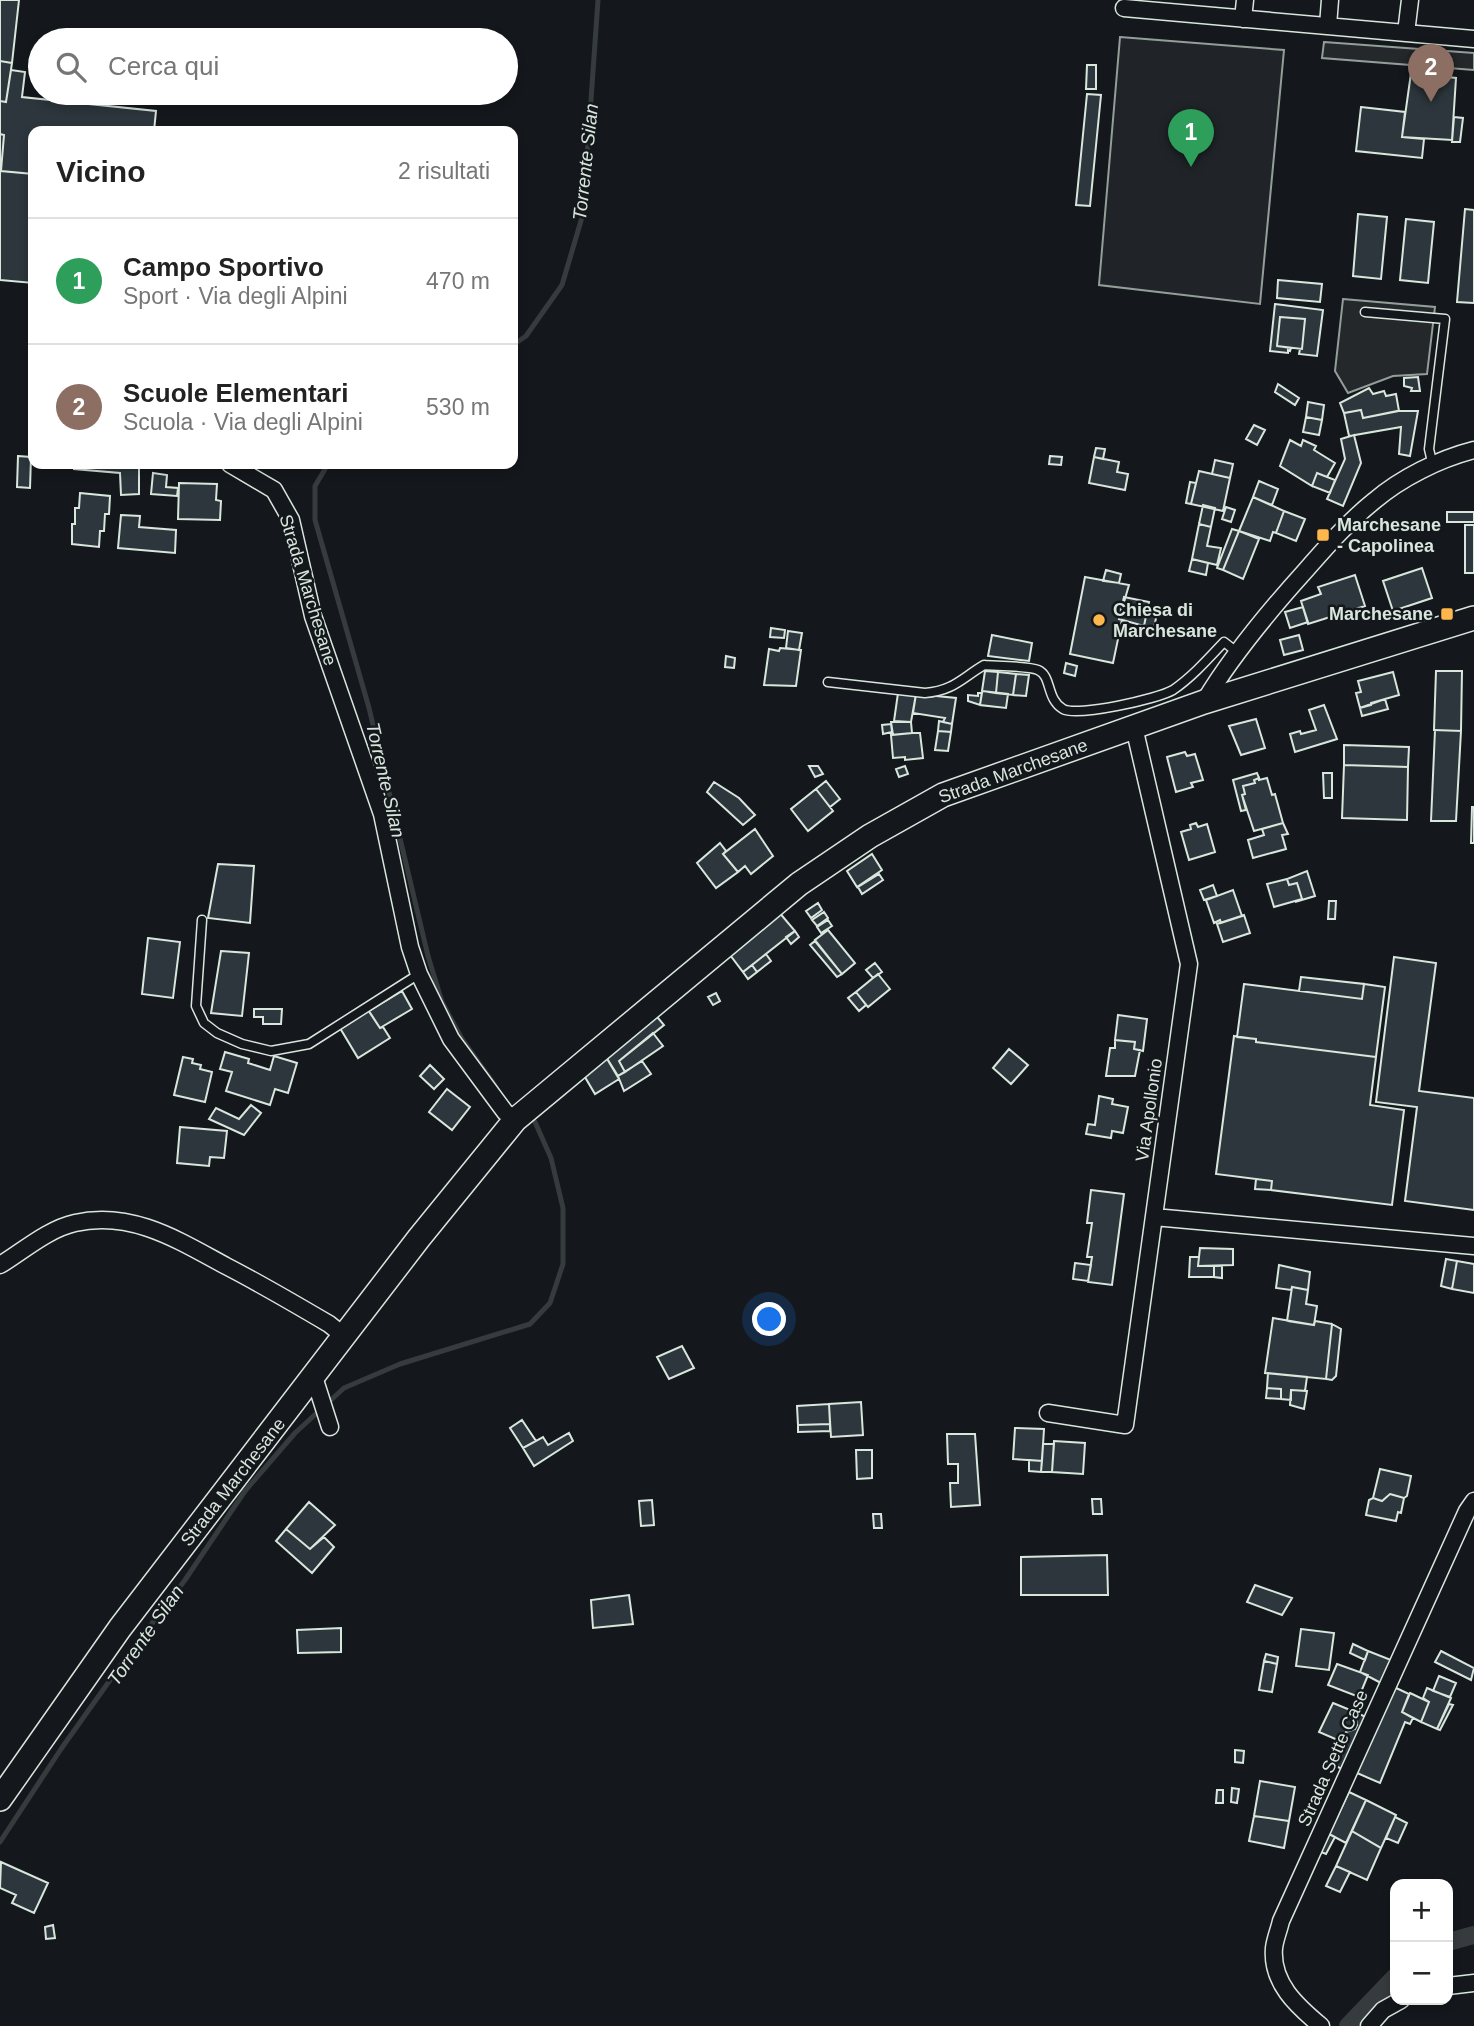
<!DOCTYPE html>
<html lang="it">
<head>
<meta charset="utf-8">
<style>
  :root { --surface:#fff; --page:#f2f2f2; --text:#222; --muted:#767676; --line:#e0e0e0; --accent:#d93025 }
  body { margin:0; font-family:Helvetica,sans-serif; background:var(--page); color:var(--text) }
  .controls { position:absolute; right:21px; bottom:21px; display:grid; overflow:hidden; border-radius:14px; box-shadow:0 4px 10px #0003 }
  .controls button { width:63px; height:63px; display:grid; place-items:center; padding:0; border:0; border-bottom:2px solid var(--line); background:var(--surface); color:var(--text); font:35px sans-serif }
  .you { position:absolute; left:770px; top:1320px; width:24px; height:24px; margin:-18px; border:5px solid #fff; border-radius:50%; background:#1a73e8; box-shadow:0 0 0 10px #1a73e833 }
  .badge { display:grid; place-items:center; width:46px; height:46px; border-radius:50%; background:var(--accent); color:#fff; font-size:23px; font-weight:700 }
  .pin { position:absolute; translate:-50% -58px; filter:drop-shadow(0 2px 4px #0008) }
  .pin::after { content:''; position:absolute; top:37px; width:24px; height:21px; background:inherit; clip-path:polygon(0 0,100% 0,50% 100%) }
  .list { margin:0; padding:0; list-style:none }
  h2 { display:flex; justify-content:space-between; align-items:center; height:91px; margin:0; padding:0 28px; font-size:30px }
  h2 small { font-size:23px; font-weight:400; color:var(--muted) }
  .list li { display:grid; grid-template-columns:46px 1fr auto; gap:21px; align-items:center; box-sizing:border-box; height:126px; padding:0 28px; border-top:2px solid var(--line) }
  .list b { display:block; font-size:26px; white-space:nowrap }
  .list p { margin:0; font-size:23px; white-space:nowrap; color:var(--muted) }
  .list em { font-size:23px; font-style:normal; color:var(--muted) }
  .icon { flex:none; width:38px; height:38px; fill:none; stroke:currentColor; stroke-width:2; stroke-linecap:round; stroke-linejoin:round }
  .map { position:relative; flex:none; width:1474px; height:2026px; overflow:hidden }
  .search { position:absolute; background:var(--surface); box-shadow:0 4px 10px #0003; left:28px; top:28px; width:490px; height:77px; display:flex; align-items:center; gap:18px; box-sizing:border-box; padding:0 24px; border-radius:38px; color:var(--muted); font-size:26px }
  .panel { position:absolute; background:var(--surface); box-shadow:0 4px 10px #0003; left:28px; top:126px; width:490px; height:343px; border-radius:14px }
  .map>svg:first-child { display:block }
  .green { fill:#202428; stroke:#939e99; stroke-width:2 }
  .parking { fill:#24282b; stroke:#939e99; stroke-width:2 }
  .lines { fill:none; stroke-linecap:round; stroke-linejoin:round }
  .stream { stroke:#363b3e; stroke-width:5 }
  .canal { stroke:#363b3e; stroke-width:18 }
  .building { fill:#2c363c; stroke:#d8e6dc; stroke-width:2 }
  .service-casing { stroke:#d8e6dc; stroke-width:11 }
  .minor-casing { stroke:#d8e6dc; stroke-width:19 }
  .secondary-casing { stroke:#d8e6dc; stroke-width:26 }
  .service { stroke:#14181c; stroke-width:8 }
  .minor { stroke:#14181c; stroke-width:16 }
  .secondary { stroke:#14181c; stroke-width:23 }
  .poi-dot { fill:#ffb74d; stroke:#14181c; stroke-width:2.5 }
  .labels { text-anchor:middle; stroke-width:5; stroke-linejoin:round; paint-order:stroke }
  .poi-label { font-size:18px; font-weight:bold; fill:#d8e6dc; stroke:#14181c; text-anchor:start }
  .street-label { font-size:18px; fill:#d8e6dc; stroke:#14181c }
  .water-label { font-size:19px; font-style:italic; fill:#d8e6dc; stroke:#14181c }
</style>
</head>
<body>
<div class="map">
<svg width="1474" height="2026" viewBox="0 0 1474 2026">
  <rect width="100%" height="100%" fill="#14181c"/>
  <path class="green" d="M1120,37l164,13 -24,254 -161,-19z"/>
  <path class="parking" d="M1324,42l150,11v17l-152,-12z
    M1343,299l92,8 -8,67 -34,2 -45,17 -13,-22z"/>
  <g class="lines">
    <path class="stream" d="M513,345l13,-9 36,-51 21,-71 15,-214
      M328,464l-13,22v34l54,188 59,248 14,46 20,37 34,48
      M0,1842l61,-93 64,-90 60,-79 60,-89 50,-58 49,-45 56,-24 130,-40 20,-21 13,-39v-56l-12,-50 -16,-36"/>
    <path class="canal" d="M1448,1942l26,-7
      M1348,2026l47,-49"/>
  </g>
  <path class="building" d="M0,0h19l-7,63 -12,-2z
    M0,61l12,2 -6,39 -6,-1z
    M1087,65h9v24h-10z
    M11,70l14,2 -3,25 134,14 -2,20h-121v43l-32,-3 3,-36 -4,-1v-33l6,1z
    M1411,73l45,5 -4,62 -50,-3z
    M1087,94l14,1 -11,111 -14,-1z
    M1361,107l44,5 -3,25 22,2 -2,19 -66,-7z
    M1454,117l9,1 -3,24h-8z
    M0,134l4,1 -3,36 32,3v109l-33,-3z
    M1465,209l9,1v93l-17,-1z
    M1358,214l29,3 -6,62 -28,-3z
    M1406,219l28,3 -6,61 -28,-3z
    M1278,280l44,4 -2,18 -43,-4z
    M1275,304l48,6 -6,46 -18,-2 1,-5h2l3,-30 -25,-2 -3,29 14,2 -1,3 -2,-1v3l-18,-2z
    M1280,317l25,2 -3,30 -25,-3z
    M1418,377l2,14h-9l1,-3 -8,-2v-8z
    M1278,384l21,14 -4,7 -20,-13z
    M1369,388l4,6 11,-3 2,5 10,-2 3,17 -36,7 -2,-8 -17,3 -4,-10z
    M1308,402l16,3 -2,15 -16,-3z
    M1361,410l2,8 34,-7h21l-8,45 -11,-2 2,-27 -52,9 -5,-23z
    M1306,417l16,3 -3,15 -16,-3z
    M1254,425l11,5 -8,15 -11,-6z
    M1354,435l7,28 -18,43 -16,-7 18,-40 -4,-20z
    M1290,440l11,6 2,-6 13,6 -2,4 21,13 -8,14 -10,-4 -5,13 -32,-20z
    M1096,448l9,1 -2,10 -9,-2z
    M18,456l13,1 -1,31 -13,-1z
    M1050,456l12,1 -1,8 -12,-1z
    M1094,457l25,5 -2,10 11,2 -3,16 -36,-7z
    M1215,460l18,4 -3,14 -18,-4z
    M74,464h65v30l-18,1 -1,-22 -46,-4z
    M1199,471l31,7 -7,33 -32,-7z
    M153,473l14,2 -1,12 12,1 -1,8 -26,-2z
    M1317,473l18,7 -5,13 -18,-7z
    M1259,481l19,8 -6,16 -19,-8z
    M1190,482l6,1 -5,21 -5,-1z
    M179,483l38,1 -1,16 5,1 -1,19 -42,-1z
    M80,493l30,3 -1,18h-4l-1,17h-4l-1,16 -27,-3v-20h3v-16h4z
    M1253,497l31,14 -8,22 -3,-1 -3,9 -31,-10z
    M1203,505l12,3 -4,19 -12,-3z
    M1226,507l9,3 -4,12 -9,-3z
    M1284,511l21,8 -9,22 -20,-8z
    M1447,512h27v10h-27z
    M121,515l19,1 -1,11 37,3 -1,23 -57,-5z
    M1199,524l12,3 -4,19 14,2 -4,17 -25,-6z
    M1465,525h9v48h-9z
    M1232,529l7,2 -16,39 -6,-2z
    M1239,531l20,8 -16,40 -20,-9z
    M1192,559l16,4 -2,12 -17,-4z
    M1422,568l10,30 -39,13 -10,-30z
    M1106,570l15,4 -2,9 -16,-2z
    M1355,575l10,31 -57,18 -7,-23 20,-7 -3,-7z
    M1085,577l44,8 -10,34 3,1 -9,43 -43,-9z
    M1124,597l25,5 -5,24 -25,-7z
    M1303,607l5,15 -18,6 -5,-16z
    M1147,611l10,2 -3,15 -10,-2z
    M771,628l14,2 -1,8 -14,-1z
    M788,631l14,2 -3,17 -13,-2z
    M992,635l40,8 -3,18 -41,-5z
    M1299,635l4,15 -19,5 -4,-15z
    M780,648l21,2 -5,36 -32,-1 5,-36 10,2z
    M726,656l9,2 -1,10 -9,-1z
    M1066,663l11,3 -2,10 -11,-3z
    M985,671l13,1 -2,21 -14,-2z
    M1436,671h26l-1,60 -27,-1z
    M998,672l18,2 -3,21 -17,-2z
    M1393,672l6,23 -28,8v2l-11,3 -4,-15 5,-1 -3,-11z
    M1016,674l13,1 -3,21 -13,-1z
    M982,691l26,3 -2,14 -26,-3z
    M898,693l18,1 -5,28 -17,-1z
    M978,693h4l-2,12 -12,-4v-6l10,1z
    M916,694l40,4 -4,26 -9,-2 2,-4 -32,-5z
    M1385,699l3,10 -26,7 -2,-8z
    M1324,705l13,34 -42,13 -5,-18 10,-3 1,3 15,-4 -7,-20z
    M1256,719l9,29 -24,7 -12,-29z
    M939,721l13,3 -1,8 -13,-1z
    M891,722h20l1,11 -19,2z
    M891,724l1,8 -9,2 -1,-9z
    M1435,730l26,1 -5,90h-25z
    M938,731l13,1 -3,19 -13,-1z
    M912,733h8l3,25 -18,2v-3l-12,1 -2,-23z
    M1344,745l65,2 -1,20 -64,-2z
    M1185,752l2,4 8,-2 8,26 -12,3 2,4 -17,5 -9,-35z
    M1344,765l64,2 -1,53 -65,-2z
    M809,766h9l5,8 -8,3z
    M905,766l3,8 -9,3 -3,-8z
    M1257,773l2,5 -5,2 1,3 -12,3 2,8 -3,1 4,15 -5,1 -8,-31z
    M1323,773h9v25h-8z
    M1259,778v2l8,-2 5,17 3,-1 8,29 -29,8 -12,-36 3,-1 -2,-8 12,-3 -1,-3z
    M826,781l14,18 -10,8 -14,-18z
    M714,782l25,16 16,17 -12,10 -36,-33z
    M816,789l17,22 -25,20 -17,-22z
    M1472,807h2v36h-3z
    M1196,823l2,4 9,-3 8,28 -26,8 -8,-28 10,-3 -1,-4z
    M1283,823l5,11 -6,1 4,14 -33,9 -5,-18 16,-5 -2,-6z
    M755,829l18,27 -22,18 -6,-8 -7,6 -15,-18z
    M720,843l6,8 -3,3 15,18 -22,16 -19,-25z
    M872,854l10,16 -25,17 -10,-16z
    M218,864l36,2 -4,57 -42,-5z
    M1307,871l8,25 -20,6 7,-3 -5,-16 -8,2 -2,-6z
    M879,874l4,6 -21,14 -4,-7z
    M1287,879l2,6 8,-2 5,16 -28,8 -7,-23z
    M1213,885l4,11 -13,4 -4,-10z
    M1233,890l9,26 -21,7 -1,-3 -6,3 -8,-23z
    M1329,901h7l-1,18h-7z
    M818,903l4,7 -11,8 -5,-7z
    M778,911l17,20 -52,41 -16,-21z
    M824,912l4,6 -11,8 -5,-6z
    M1244,915l6,18 -27,9 -6,-18z
    M828,920l4,6 -11,7 -4,-6z
    M828,930l27,33 -13,11 -27,-34z
    M795,931l4,6 -8,7 -5,-7z
    M148,938l32,4 -7,56 -31,-4z
    M815,941l27,33 -5,3 -27,-32z
    M221,951l28,2 -7,63 -31,-3z
    M766,954l5,7 -14,11 -5,-7z
    M1394,957l42,6 -17,128 55,7v112l-69,-9 12,-94 -41,-5z
    M875,963l7,9 -9,6 -7,-8z
    M752,965l5,7 -9,7 -5,-7z
    M878,974l12,15 -22,18 -12,-15z
    M1301,977l63,7 -2,15 -63,-8z
    M1244,984l118,15 2,-15 21,3 -9,70 -120,-15v-3l-19,-2z
    M402,991l10,18 -32,19 -11,-17z
    M856,992l10,13 -7,6 -11,-13z
    M716,993l4,8 -7,4 -5,-8z
    M254,1009h28l-1,15h-18v-7h-9z
    M368,1010l12,18 3,-1 7,11 -32,20 -18,-30z
    M653,1012l11,13 -45,36 6,11 -7,4 -15,-24z
    M1118,1015l29,4 -4,32 -9,-2 1,-7 -20,-2z
    M653,1033l10,13 -38,26 -6,-11z
    M1234,1036l22,3v3l120,15 -6,48 34,5 -12,95 -121,-15 1,-9 -56,-7z
    M1115,1040l20,2 -1,7 6,1 -5,26h-29l4,-28h5z
    M1009,1049l19,16 -17,19 -18,-16z
    M225,1052l24,7 -1,4 22,7 4,-14 23,7 -9,30 -13,-4 -5,16 -44,-14 6,-19 -12,-3z
    M603,1052l16,27 -24,15 -16,-27z
    M183,1057l10,2 -1,4 9,2 -1,4 12,3 -7,30 -31,-7z
    M642,1061l9,13 -27,17 -6,-15z
    M430,1065l14,14 -10,10 -14,-13z
    M447,1089l23,18 -18,23 -23,-18z
    M1099,1096l14,3 -1,5 16,3 -5,26 -11,-2 -1,7 -25,-4 2,-10 7,1z
    M251,1105l10,8 -17,22 -35,-16 7,-11 23,11z
    M180,1127l47,4 -3,27 -14,-1 -1,9 -32,-3z
    M1256,1179l16,2 -1,9 -16,-1z
    M1091,1190l33,4 -12,91 -24,-3 4,-25h-5l5,-34h-5z
    M1200,1248l33,1v16l-35,1z
    M1190,1257h9l-1,9h16v11h-25z
    M1446,1259l11,2 -5,28 -11,-3z
    M1457,1261l17,3v29l-22,-4z
    M1075,1263l16,2 -3,16 -15,-2z
    M1279,1265l31,7 -2,18 -16,-3 -1,3 -15,-2z
    M1214,1266h8v12l-8,-1z
    M1292,1287l16,3 -2,14 11,2 -3,19 -27,-4z
    M1273,1318l41,7 1,-4 17,3 -6,55 -61,-6z
    M1332,1324l9,5 -5,47 -4,4 -6,-1z
    M682,1346l12,22 -25,11 -12,-22z
    M1268,1373l39,4 -2,14 -14,-1v10l-10,-1v-10l-14,-1z
    M1267,1388l14,1v10l-15,-1z
    M1291,1390l16,1 -3,18 -14,-4z
    M861,1402l2,33 -32,2 -2,-33z
    M829,1404l1,20 -32,1 -1,-19z
    M522,1420l14,21 -13,7 -13,-20z
    M830,1424v7l-32,1v-7z
    M1015,1428l29,1 -2,32 -29,-2z
    M569,1433l4,8 -39,25 -11,-18 20,-11 5,8z
    M947,1434h28l5,71 -29,2 -1,-24h8v-19h-10z
    M1054,1441l31,2 -2,31 -31,-2z
    M1043,1444h11l-2,28h-11z
    M856,1450h16v28l-15,1z
    M1029,1460l13,1 -1,11 -12,-1z
    M1380,1469l31,7 -4,20 -3,2 -14,-4 -8,7 -9,-3z
    M1390,1494l14,4 -3,15 -3,-1 -2,9 -30,-6 3,-15 4,-2 9,3z
    M1092,1499h9l1,15h-9z
    M652,1500l2,25 -13,1 -2,-25z
    M309,1502l26,23 -25,24 -24,-20z
    M873,1514h8l1,14h-8z
    M286,1529l24,20 14,-12 10,10 -22,26 -36,-32z
    M1107,1555l1,40h-87v-38z
    M1255,1585l37,13 -10,17 -35,-13z
    M629,1595l4,29 -40,4 -2,-28z
    M341,1628v24l-43,1 -1,-23z
    M1301,1629l33,4 -5,37 -33,-4z
    M1353,1644l15,7 -3,9 -15,-7z
    M1368,1651l23,9 -10,23 -21,-11z
    M1441,1651l33,17 -3,12 -36,-18z
    M1266,1654l12,3 -1,7 -13,-3z
    M1264,1661l13,3 -5,28 -13,-2z
    M1337,1664l31,11 -9,22 -31,-12z
    M1439,1676l17,7 -6,14 -17,-6z
    M1394,1687l15,7 -7,18 11,6 -3,6 -5,-2 -25,61 -23,-10z
    M1427,1688l24,10 -14,31 -16,-7 8,-20 -6,-4z
    M1410,1693l19,9 -8,20 -19,-10z
    M1333,1703l22,9 2,13 -2,4 -9,3 -6,9 -21,-9z
    M1449,1704l4,1 -13,25 -3,-1z
    M1355,1712l13,6 -23,52 -15,-6 16,-32 9,-3 2,-4z
    M1235,1750l9,1 -1,12 -8,-1z
    M1260,1781l35,6 -6,34 -35,-5z
    M1232,1788l7,1 -2,14 -6,-1z
    M1217,1790h6v13h-7z
    M1349,1792l17,8 -20,43 -17,-9z
    M1366,1800l30,15 -15,33 -29,-17z
    M1254,1816l35,5 -5,27 -35,-7z
    M1395,1817l12,6 -9,20 -12,-5z
    M1352,1831l29,17 -14,32 -31,-14z
    M1329,1834l6,3 -9,17 -5,-2z
    M1,1862l47,21 -14,30 -22,-10 4,-8 -16,-7z
    M1336,1866l14,6 -10,20 -14,-6z
    M53,1925l2,13 -9,1 -1,-12z"/>
  <g class="lines">
    <defs>
      <path id="service" d="M1365,312l80,7 -16,130 4,17
        M828,682l97,11c28,-2 37,-15 59,-28 12,1 45,1 54,5 14,6 8,29 25,39 14,8 95,-10 110,-19 19,-13 35,-31 51,-48l14,11
        M202,920l-6,86 8,17 13,10 25,11 29,7 38,-7 110,-70"/>
      <path id="minor" d="M1124,8l350,31
        M1243,19l2,-19
        M1328,26l2,-26
        M1406,33l4,-33
        M230,464l44,26 17,30 22,96 69,198 28,133 9,27 32,65 54,73 10,8
        M1204,702c28,-47 65,-91 102,-132 21,-24 43,-49 68,-69 27,-23 65,-42 100,-51
        M1154,1217l320,29
        M0,1265c23,-14 48,-36 75,-42 56,-13 103,17 151,43 35,18 69,38 103,58l15,12
        M314,1377l16,50
        M1048,1413l77,12 64,-461 -55,-237
        M1448,1986l26,-3
        M1321,2026c-24,-20 -50,-43 -47,-78 1,-9 5,-18 7,-27l186,-410 7,-10
        M1369,2026l14,-16 18,-10"/>
      <path id="secondary" d="M0,1799l120,-171 299,-390 96,-118 284,-236 71,-48 73,-41 261,-93 270,-84"/>
    </defs>
    <use href="#service" class="service-casing"/>
    <use href="#minor" class="minor-casing"/>
    <use href="#secondary" class="secondary-casing"/>
    <use href="#service" class="service"/>
    <use href="#minor" class="minor"/>
    <use href="#secondary" class="secondary"/>
  </g>
  <g class="poi-dot">
    <rect x="1316" y="528" width="14" height="14" rx="3.5"/>
    <rect x="1440" y="607" width="14" height="14" rx="3.5"/>
    <circle cx="1099" cy="620" r="7"/>
  </g>
  <g class="labels">
    <g class="poi-label">
      <text x="1337" y="531">Marchesane<tspan x="1337" dy="21">- Capolinea</tspan></text>
      <text x="1113" y="616">Chiesa di<tspan x="1113" dy="21">Marchesane</tspan></text>
      <text x="1433" y="620" text-anchor="end">Marchesane</text>
    </g>
    <g class="street-label">
      <text transform="translate(308 590) rotate(73)" y="6">Strada Marchesane</text>
      <text transform="translate(1013 771) rotate(-20)" y="6">Strada Marchesane</text>
      <text transform="translate(1149 1110) rotate(-82)" y="6">Via Apollonio</text>
      <text transform="translate(233 1482) rotate(-52)" y="6">Strada Marchesane</text>
      <text transform="translate(1333 1758) rotate(-66)" y="6">Strada Sette Case</text>
    </g>
    <g class="water-label">
      <text transform="translate(585 162) rotate(-84)" y="7">Torrente Silan</text>
      <text transform="translate(386 780) rotate(77)" y="7">Torrente Silan</text>
      <text transform="translate(145 1635) rotate(-55)" y="7">Torrente Silan</text>
    </g>
  </g>
</svg>
<div class="controls">
<button>+</button>
<button>−</button>
</div>
<div class="you"></div>
<div class="pin badge" style="left:1191px;top:167px;background:#2e9e5b">1</div>
<div class="pin badge" style="left:1431px;top:102px;background:#8d6e63">2</div>
<div class="search"><svg class="icon" aria-label="search" viewBox="0 0 24 24"><circle cx="10" cy="10" r="6"/><path d="M15 15l6 6"/></svg>Cerca qui</div>
<section class="panel">
<h2>Vicino<small>2 risultati</small></h2>
<ul class="list">
<li><span class="badge" style="background:#2e9e5b">1</span><div><b>Campo Sportivo</b><p>Sport · Via degli Alpini</p></div><em>470 m</em></li>
<li><span class="badge" style="background:#8d6e63">2</span><div><b>Scuole Elementari</b><p>Scuola · Via degli Alpini</p></div><em>530 m</em></li>
</ul>
</section>
</div>
</body>
</html>
